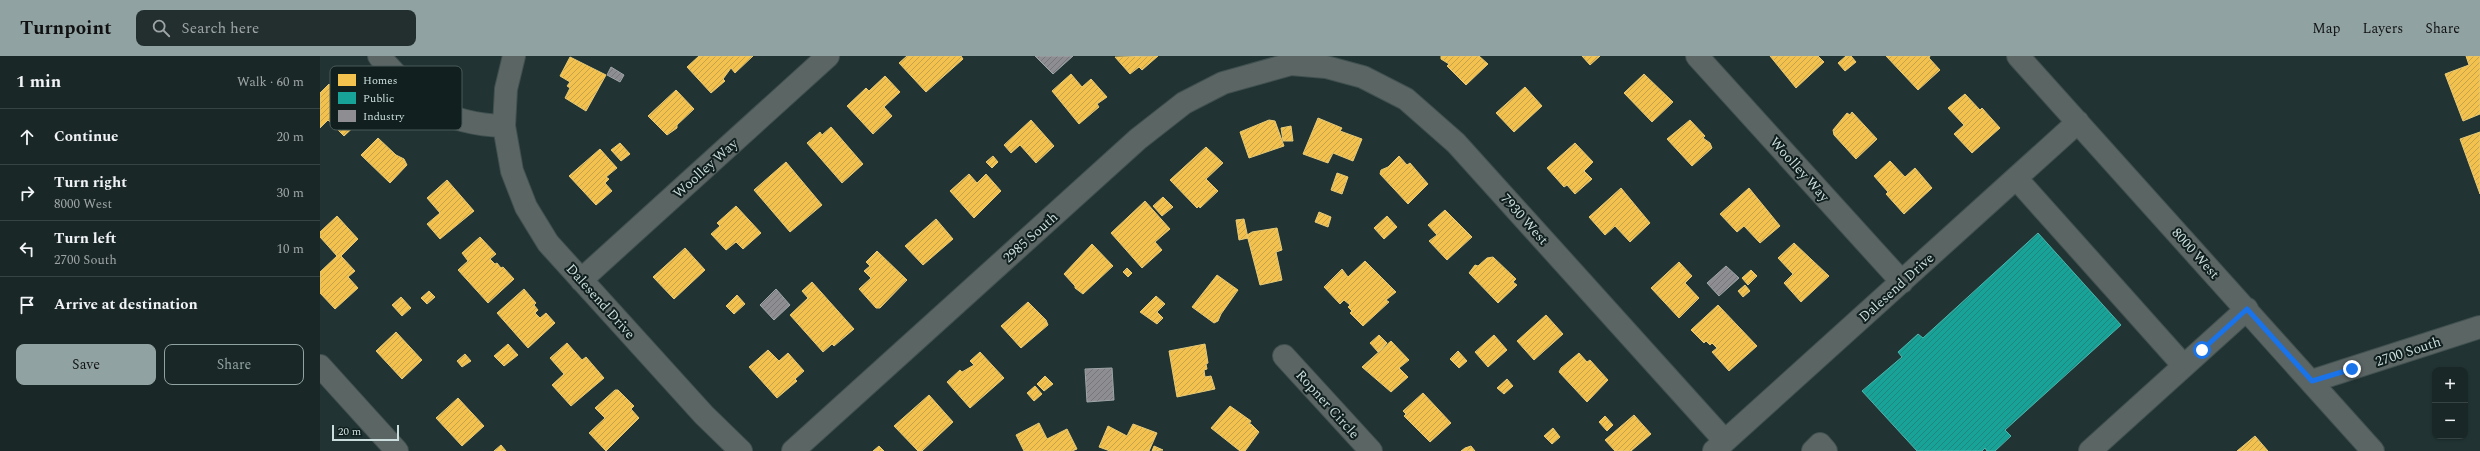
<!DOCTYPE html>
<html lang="en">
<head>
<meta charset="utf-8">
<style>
  :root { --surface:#192726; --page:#222f2e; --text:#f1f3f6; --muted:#9fa5a7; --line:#374443; --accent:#90a2a2 }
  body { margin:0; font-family:Spectral,serif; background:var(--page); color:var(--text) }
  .controls { position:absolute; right:12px; bottom:12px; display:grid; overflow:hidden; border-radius:8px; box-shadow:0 1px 3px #0004 }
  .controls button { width:36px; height:36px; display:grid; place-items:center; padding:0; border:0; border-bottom:1px solid var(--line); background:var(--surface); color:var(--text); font:20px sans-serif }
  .scale { position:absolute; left:12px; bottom:10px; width:67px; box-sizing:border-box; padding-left:4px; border:2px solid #cbdedd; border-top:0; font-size:11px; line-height:14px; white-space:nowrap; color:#cbdedd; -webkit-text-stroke:3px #11201f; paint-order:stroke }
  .stop { position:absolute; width:12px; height:12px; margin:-9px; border:3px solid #1a73e8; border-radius:50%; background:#fff }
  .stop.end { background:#1a73e8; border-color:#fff; box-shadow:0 1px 4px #0008 }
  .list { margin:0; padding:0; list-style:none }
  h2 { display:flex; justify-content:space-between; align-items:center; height:52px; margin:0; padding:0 16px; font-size:17px }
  h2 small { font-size:13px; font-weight:400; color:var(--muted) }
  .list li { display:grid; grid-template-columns:26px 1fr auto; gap:12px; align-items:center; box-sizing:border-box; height:56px; padding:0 16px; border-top:1px solid var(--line) }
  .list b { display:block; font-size:15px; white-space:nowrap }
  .list p { margin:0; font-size:13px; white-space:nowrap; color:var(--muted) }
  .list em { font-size:13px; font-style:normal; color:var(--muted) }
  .actions { display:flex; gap:8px; padding:12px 16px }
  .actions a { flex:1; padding:9px 0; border:1px solid var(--accent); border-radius:8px; text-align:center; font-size:14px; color:var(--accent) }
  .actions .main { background:var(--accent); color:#111 }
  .icon { flex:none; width:22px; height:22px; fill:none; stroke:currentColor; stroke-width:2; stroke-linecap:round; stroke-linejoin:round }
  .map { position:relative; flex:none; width:2160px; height:395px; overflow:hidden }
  header { display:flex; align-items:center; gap:24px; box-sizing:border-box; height:56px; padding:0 20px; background:var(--accent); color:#111 }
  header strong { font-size:19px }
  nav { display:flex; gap:22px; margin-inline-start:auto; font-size:14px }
  .search { width:280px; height:36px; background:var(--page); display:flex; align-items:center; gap:10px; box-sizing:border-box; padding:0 14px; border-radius:8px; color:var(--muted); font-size:15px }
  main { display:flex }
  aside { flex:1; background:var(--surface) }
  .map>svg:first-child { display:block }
  .homes { fill:url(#homes-hatch); stroke:#e6ca79 }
  .public { fill:url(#public-hatch); stroke:#4db5ad }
  .industry { fill:url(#industry-hatch); stroke:#a0a5a8 }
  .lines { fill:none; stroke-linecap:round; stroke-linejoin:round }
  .minor-casing { stroke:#415150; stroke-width:24 }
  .minor { stroke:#5b6564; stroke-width:22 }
  .route { stroke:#1a73e8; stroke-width:5 }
  .labels { text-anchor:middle; stroke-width:4; stroke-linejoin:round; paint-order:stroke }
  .street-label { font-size:14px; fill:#cbdedd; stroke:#11201f }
  .key { fill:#11201f; stroke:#495958; stroke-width:1 }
  .key-label { font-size:11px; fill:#cbdedd }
</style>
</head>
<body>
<header>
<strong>Turnpoint</strong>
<div class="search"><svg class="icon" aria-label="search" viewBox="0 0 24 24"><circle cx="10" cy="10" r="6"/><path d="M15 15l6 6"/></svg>Search here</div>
<nav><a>Map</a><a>Layers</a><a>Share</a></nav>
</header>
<main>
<aside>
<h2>1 min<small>Walk · 60 m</small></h2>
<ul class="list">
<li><svg class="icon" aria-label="ahead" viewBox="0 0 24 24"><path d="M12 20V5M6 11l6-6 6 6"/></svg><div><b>Continue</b></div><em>20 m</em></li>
<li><svg class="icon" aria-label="right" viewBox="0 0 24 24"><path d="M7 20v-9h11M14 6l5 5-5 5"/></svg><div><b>Turn right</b><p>8000 West</p></div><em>30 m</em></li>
<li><svg class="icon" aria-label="left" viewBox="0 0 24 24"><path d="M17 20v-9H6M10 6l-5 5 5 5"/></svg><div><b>Turn left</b><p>2700 South</p></div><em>10 m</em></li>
<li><svg class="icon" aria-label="arrive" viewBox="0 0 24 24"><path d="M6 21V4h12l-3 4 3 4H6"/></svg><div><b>Arrive at destination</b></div></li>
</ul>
<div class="actions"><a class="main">Save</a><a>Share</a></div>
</aside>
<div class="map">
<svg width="2160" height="395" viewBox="0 0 2160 395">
  <defs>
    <pattern id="homes-hatch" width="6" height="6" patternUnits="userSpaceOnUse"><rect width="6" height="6" fill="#f2c14e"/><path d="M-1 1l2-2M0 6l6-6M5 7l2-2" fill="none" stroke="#c5a24b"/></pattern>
    <pattern id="public-hatch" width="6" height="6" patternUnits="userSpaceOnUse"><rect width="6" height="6" fill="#17a398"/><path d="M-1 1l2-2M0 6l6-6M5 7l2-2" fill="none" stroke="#22867e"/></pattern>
    <pattern id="industry-hatch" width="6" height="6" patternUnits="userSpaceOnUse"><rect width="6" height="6" fill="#8d8d92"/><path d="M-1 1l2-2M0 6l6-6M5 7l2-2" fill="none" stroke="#75777a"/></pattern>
  </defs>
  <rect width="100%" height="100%" fill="#213433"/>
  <path class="homes" d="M379,0h54l-18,17 -4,-5 -8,11 2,2 -14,12 -24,-26z
    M587,0h54l2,3 -37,33 -27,-29z
    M838,0l-16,14 -3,-3 -9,7 -15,-17z
    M1121,0h38l9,8 -22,21 -19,-19 2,-2 -8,-5z
    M1262,0h18l-10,9z
    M1450,0h48l6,6 -28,26z
    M1526,0h5l5,6 -11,9 -7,-8z
    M1566,0h44l-1,2 11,12 -22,20z
    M2146,0h14v58l-17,7 -18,-47 24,-9z
    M250,1l36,18 -20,36 -21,-13 5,-10 -3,-2 3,-4 -10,-6z
    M751,18l11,13 9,-8 16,18 -10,7 2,3 -20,17 -27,-33z
    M1324,18l29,28 -21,20 -28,-29z
    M565,20l15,16 -16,15 8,9 -19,18 -26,-28 19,-18 3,3z
    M9,28l19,19 -3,3 15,15 -16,15 -16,-16 -8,8v-35z
    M1205,31l17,19 -28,26 -18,-19z
    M356,34l18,19 -17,16v3l-10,7 -19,-19z
    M1645,38l15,16 2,-2 18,20 -28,25 -18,-19 10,-9 -16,-17z
    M1532,56l25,27 -21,20 -22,-24 -1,-5 14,-17 3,2z
    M998,62l24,10 -2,3 22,8 -9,22 -20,-8 -5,10 -25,-9z
    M711,64l23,26 -18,17 -16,-18 -9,8 -7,-8z
    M949,64l6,1 9,25 -35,12 -9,-26z
    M1370,64l15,16 -2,2 7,5 2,5 -20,18 -25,-27z
    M971,70l2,15h-10l-2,-13z
    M511,71l32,37 -21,19 -35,-40 13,-11 2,3z
    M2160,76v62l-20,-55z
    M58,82l18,17 8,4 3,6 -17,18 -29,-28z
    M300,87l10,11 -9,7 -10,-11z
    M1255,87l18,19 -9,9 8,8 -17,15 -8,-9 -3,2 -17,-19z
    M886,91l17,16 -17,16 12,12 -18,17 -1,-2 -2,2 -27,-28z
    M280,93l17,19 -11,9 3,2 -4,4 7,8 -16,14 -27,-29z
    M673,100l5,6 -6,6 -6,-6z
    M1079,100l8,9 3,-2 18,21 -20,20 -28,-30 1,-4 7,-3z
    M1570,105l15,16 10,-9 17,20 -28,26 -18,-20 2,-2 -14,-16z
    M466,106l36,43 -32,27 -36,-42z
    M1017,117l11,4 -6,17 -11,-4z
    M649,118l8,9 9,-9 15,17 -27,27 -24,-27z
    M127,124l27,31 -34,28 -13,-15 13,-11 -13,-15z
    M1301,132l29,35 -20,19 -15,-16 -10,9 -16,-18z
    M1429,132l31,38 -20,17 -16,-17 -7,6 -17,-18z
    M843,141l10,10 -11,9 -9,-10z
    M825,145l25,28 -15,13 7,8 -20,18 -31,-35z
    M416,150l25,27 -18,16 -7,-7 -10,8 -15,-16 9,-8 -3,-3z
    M1125,154l27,27 -25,23 -18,-19 8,-6 -9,-10z
    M999,156l12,5 -3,10 -13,-5z
    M17,160l21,23 -17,17 14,15 -7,6 10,11 -23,21 -15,-16v-21l17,-16 -17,-19v-5z
    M1067,160l10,11 -13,12 -10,-11z
    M616,163l17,20 -30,26 -18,-19z
    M924,163l4,19 -9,2 -3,-20z
    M957,172l5,22 -6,2 6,28 -22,5 -13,-50 5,-3z
    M160,181l16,17 -6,5 5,5 2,-1 4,5 2,-1 11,12 -26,24 -30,-33 10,-9 -6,-8z
    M1474,187l35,33 -28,26 -17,-19 9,-9 -15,-16z
    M772,188l21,22 -30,28 -8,-6v-2l-11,-12z
    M365,192l20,22 -31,29 -21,-22z
    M557,195l30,29 -27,28h-4l-17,-19 12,-11 -7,-7 6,-5 -4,-4z
    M1173,201l23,22 -3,3 4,3 -19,18 -29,-30 6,-8 3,1 9,-8z
    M1045,205l31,31 -10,8 3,2 -26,24 -13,-13 2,-2 -4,-4 2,-2 -6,-5 -4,4 -16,-17 18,-18 6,8z
    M1359,206l13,14 -7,7 14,15 -20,20 -28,-30z
    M807,212l5,5 -4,4 -5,-5z
    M1431,214l6,6 -9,9 -6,-7z
    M897,219l21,15 -17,24 -3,7 -4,2 -22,-16z
    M492,226l42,47 -20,17 -2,-2 -9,8 -33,-37 18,-17 -6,-7z
    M1425,229l5,6 -7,6 -5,-6z
    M204,233l12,14 -2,2 4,5 -3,3 5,5 6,-5 9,10 -27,25 -31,-35z
    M109,235l6,6 -8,7 -6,-6z
    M417,239l8,9 -11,10 -8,-8z
    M836,240l9,8 -8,8 6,6 -6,6 -17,-12z
    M81,241l10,11 -9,8 -10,-11z
    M708,246l18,18 2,5 -27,23 -20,-22z
    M1398,249l39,41 -28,25 -17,-19 5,-4 -5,-5 -2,2 -4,-4 -2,2 -13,-13z
    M1226,259l17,19 -29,26 -17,-19z
    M76,276l26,28 -20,19 -26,-28z
    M1059,279l8,8 -9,9 -8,-9z
    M1174,279l13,15 -19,17 -13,-15z
    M1071,285l18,19 -10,8 9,9 -17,15 -29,-25z
    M247,287l15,17 4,-3 18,21 -33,28 -19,-21 12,-11 -14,-16z
    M188,288l10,11 -14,11 -10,-10z
    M885,288l3,19 -2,1 1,5 -3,1 1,7 6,-1 4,13 -38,8 -8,-46z
    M448,294l11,11 9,-8 16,18 -9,8 2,2 -20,17 -28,-31z
    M1138,295l9,10 -8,7 -9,-9z
    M660,296l24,26 -34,30 -23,-26 13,-12 2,2 12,-7 -4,-4z
    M1259,297l8,9 3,-2 18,20 -21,22 -28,-30 2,-4z
    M145,298l6,7 -9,6 -5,-6z
    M725,320l8,8 -9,7 -7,-7z
    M1187,323l6,7 -9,8 -7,-6z
    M715,330l7,8 -8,7 -7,-8z
    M295,334h3l16,16 -3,3 8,9 -33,33 -17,-18 16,-15 -10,-10z
    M1103,337l28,30 -21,19 -26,-26 2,-2 -3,-3z
    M609,339l24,27 -31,29h-4l-24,-25z
    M138,342l26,28 -22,20 -26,-28z
    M910,350l21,15 -2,3h2l8,8 -14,19h-5l-29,-23z
    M1314,359l17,19 -20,17h-16l-10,-11z
    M1285,360l8,9 -6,6 -8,-9z
    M719,367l8,16 20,-10 10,20 -5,2h-48l-8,-16z
    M813,368l24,9 -8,18h-39l-11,-4 9,-21 19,10z
    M1233,372l7,9 -8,7 -8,-8z
    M1935,380l13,15h-31z
    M181,389l5,6h-12z
    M559,390l5,5h-11z
    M834,390l9,4 -11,1z
    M1151,390l4,5h-14l4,-3z"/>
  <path class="public" d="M1718,177l83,92 -116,105 6,6 -16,15h-8l-2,-3 -3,3h-65l-55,-60 40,-34 -4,-5 20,-18 5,4z"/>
  <path class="industry" d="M715,0h38l-20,18z
    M291,11l13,8 -4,7 -13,-7z
    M1406,210l13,12 -20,18 -12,-13z
    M456,233l14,16 -16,15 -14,-15z
    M792,312l2,32 -27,2 -2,-33z"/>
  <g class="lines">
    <defs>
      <path id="minor" d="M59,0c41,45 60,68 125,70
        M194,0l-8,33 -2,37 8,45 14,36 22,36 156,172 37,36
        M1377,0l205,226
        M1698,0l355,395
        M1696,122l168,188
        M261,224l247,-224
        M964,300l87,95
        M0,310l77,85
        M1992,325l168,-54
        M473,395l345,-312 46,-36 39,-20 68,-19 35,3 37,10 43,22 50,44 269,298
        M1394,395l364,-329
        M1493,395l7,-7 6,7
        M1770,395l157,-142"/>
    </defs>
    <use href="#minor" class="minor-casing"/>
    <use href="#minor" class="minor"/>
  </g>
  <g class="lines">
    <path class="route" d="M1882,294l45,-41 65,72 40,-12"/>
  </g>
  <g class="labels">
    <g class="street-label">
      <text transform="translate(385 112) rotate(-42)" y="5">Woolley Way</text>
      <text transform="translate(1480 113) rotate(48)" y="5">Woolley Way</text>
      <text transform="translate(1205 163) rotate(48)" y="5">7930 West</text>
      <text transform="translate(710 181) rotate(-42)" y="5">2985 South</text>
      <text transform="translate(1876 197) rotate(48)" y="5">8000 West</text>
      <text transform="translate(1576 231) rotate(-42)" y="5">Dalesend Drive</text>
      <text transform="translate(281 245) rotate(48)" y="5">Dalesend Drive</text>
      <text transform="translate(2088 295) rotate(-18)" y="5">2700 South</text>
      <text transform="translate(1008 348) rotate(48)" y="5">Ropner Circle</text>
    </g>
  </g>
  <rect x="10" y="10" width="132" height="64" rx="6" class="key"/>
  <rect x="18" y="18" width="18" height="12" fill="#f2c14e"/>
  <rect x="18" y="36" width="18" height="12" fill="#17a398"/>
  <rect x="18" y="54" width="18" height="12" fill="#8d8d92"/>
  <g class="key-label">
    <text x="43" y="28">Homes</text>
    <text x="43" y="46">Public</text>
    <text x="43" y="64">Industry</text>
  </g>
</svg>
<div class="controls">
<button>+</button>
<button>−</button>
</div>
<div class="scale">20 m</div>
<div class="stop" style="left:1882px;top:294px"></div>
<div class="stop end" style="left:2032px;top:313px"></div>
</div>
</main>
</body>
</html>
